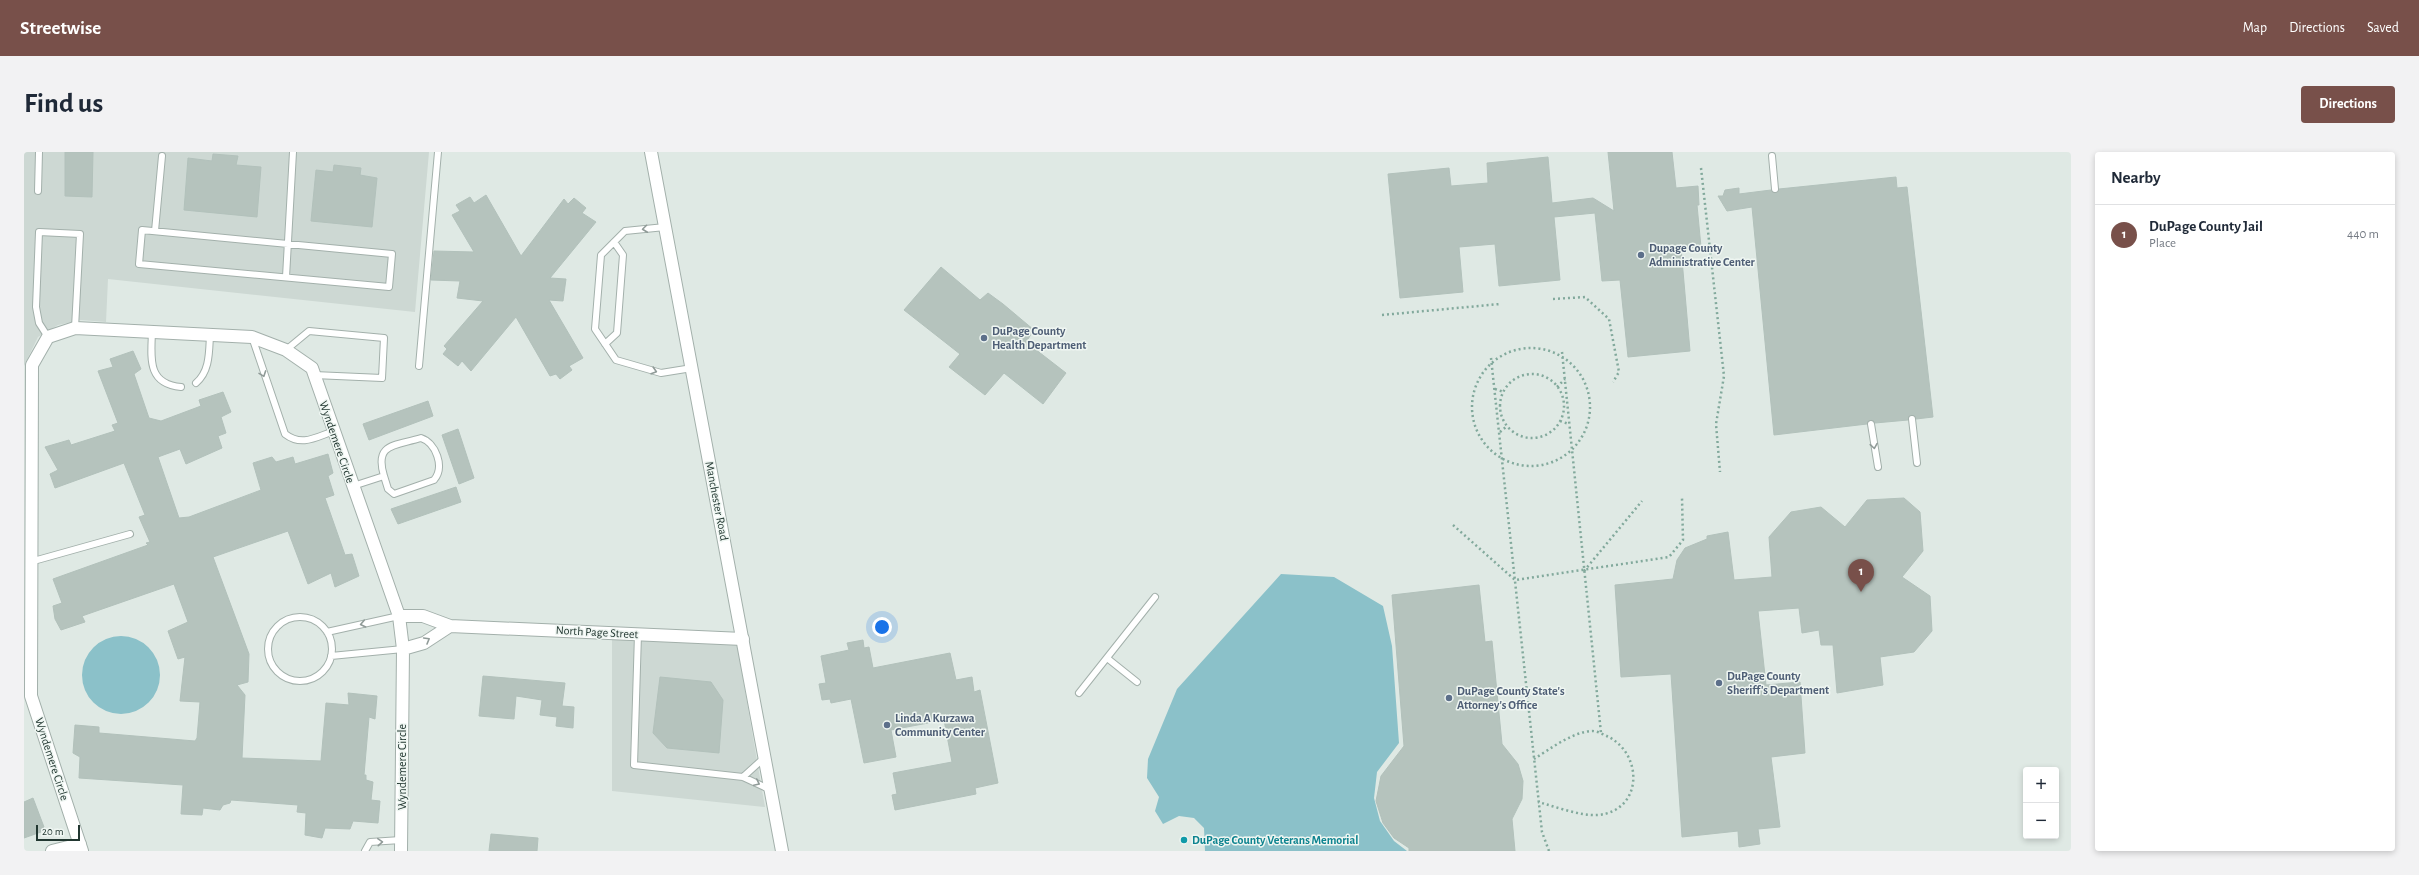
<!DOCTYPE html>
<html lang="en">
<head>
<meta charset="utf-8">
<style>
  :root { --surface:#fff; --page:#f2f2f3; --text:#1f2937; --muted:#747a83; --line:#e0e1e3; --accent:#78504a }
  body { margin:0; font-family:"Alegreya Sans",sans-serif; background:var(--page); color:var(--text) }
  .controls { position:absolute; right:12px; bottom:12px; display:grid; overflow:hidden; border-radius:4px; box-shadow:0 2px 6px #0003 }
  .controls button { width:36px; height:36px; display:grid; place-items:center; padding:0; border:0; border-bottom:1px solid var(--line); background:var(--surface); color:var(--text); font:20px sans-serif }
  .scale { position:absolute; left:12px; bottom:10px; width:44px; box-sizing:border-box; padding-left:4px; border:2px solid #223731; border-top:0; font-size:11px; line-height:14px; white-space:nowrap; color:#223731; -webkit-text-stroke:3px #eff6f2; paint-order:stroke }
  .you { position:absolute; left:858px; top:475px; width:14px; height:14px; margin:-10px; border:3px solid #fff; border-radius:50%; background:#1a73e8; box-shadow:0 0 0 6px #1a73e833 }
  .badge { display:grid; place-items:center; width:26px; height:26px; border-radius:50%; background:var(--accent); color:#fff; font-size:13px; font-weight:700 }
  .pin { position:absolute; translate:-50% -33px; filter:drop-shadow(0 1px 2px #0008) }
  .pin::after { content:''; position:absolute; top:21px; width:14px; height:12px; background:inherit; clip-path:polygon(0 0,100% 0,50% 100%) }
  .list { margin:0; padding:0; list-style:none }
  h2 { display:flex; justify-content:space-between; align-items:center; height:52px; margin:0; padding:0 16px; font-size:17px }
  h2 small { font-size:13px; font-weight:400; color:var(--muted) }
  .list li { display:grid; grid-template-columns:26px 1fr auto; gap:12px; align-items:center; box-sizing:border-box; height:60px; padding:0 16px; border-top:1px solid var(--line) }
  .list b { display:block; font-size:15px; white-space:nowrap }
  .list p { margin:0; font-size:13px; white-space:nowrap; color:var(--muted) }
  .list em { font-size:13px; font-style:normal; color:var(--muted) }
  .map { position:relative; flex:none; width:2047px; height:699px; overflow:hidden; border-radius:4px }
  header { display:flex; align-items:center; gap:24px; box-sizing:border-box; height:56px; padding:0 20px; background:var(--accent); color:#fff }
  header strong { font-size:19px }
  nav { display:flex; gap:22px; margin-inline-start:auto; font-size:14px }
  .intro { display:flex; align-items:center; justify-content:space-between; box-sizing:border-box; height:96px; padding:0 24px }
  h1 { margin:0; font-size:28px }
  .button { padding:10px 18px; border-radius:4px; background:var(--accent); color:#fff; font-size:14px; font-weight:700 }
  main { display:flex; gap:24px; padding:0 24px }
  aside { flex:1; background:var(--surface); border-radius:4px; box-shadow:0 2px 6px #0003 }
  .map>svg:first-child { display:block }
  .built { fill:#cdd8d3 }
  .water { fill:#8bc1c9 }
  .building { fill:#b5c3bd; stroke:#b2c1bb }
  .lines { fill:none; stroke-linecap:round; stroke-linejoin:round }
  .service-casing { stroke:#a3b0ab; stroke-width:8 }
  .minor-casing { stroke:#a3b0ab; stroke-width:14 }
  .tertiary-casing { stroke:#a3b0ab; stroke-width:14 }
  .path { stroke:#82a99c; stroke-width:2.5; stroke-dasharray:2 3; stroke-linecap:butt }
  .service { stroke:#fff; stroke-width:6 }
  .minor { stroke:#fff; stroke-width:12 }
  .tertiary { stroke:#fff; stroke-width:12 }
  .oneway { stroke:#909b98 }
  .service-dot { fill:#5c6f8a; stroke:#eff6f2; stroke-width:1.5 }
  .culture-dot { fill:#0f9aa8; stroke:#eff6f2; stroke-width:1.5 }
  .labels { text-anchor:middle; stroke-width:3; stroke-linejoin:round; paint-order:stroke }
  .service-label { font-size:12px; font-weight:bold; fill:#4e5e75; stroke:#eff6f2; text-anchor:start }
  .street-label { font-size:12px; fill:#223731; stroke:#eff6f2 }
  .culture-label { font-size:12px; font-weight:bold; fill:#0d838f; stroke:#eff6f2; text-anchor:start }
</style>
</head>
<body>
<header>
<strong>Streetwise</strong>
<nav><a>Map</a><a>Directions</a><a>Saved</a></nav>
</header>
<div class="intro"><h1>Find us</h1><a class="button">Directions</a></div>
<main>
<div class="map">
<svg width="2047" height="699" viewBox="0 0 2047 699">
  <rect width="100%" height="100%" fill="#dfe9e4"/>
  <path class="built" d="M0,0h405l-14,160 -307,-33 -2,43 -25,-2 -23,5 -20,12 -14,29z
    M588,486l125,6 28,163 -153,-16z"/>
  <path class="water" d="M1257,422l53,3 49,29 9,40 7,97 -22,29 -3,26 6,23 14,20 13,10h-202l-1,-23 -10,-10 -15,-2 -16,8 -8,-13 4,-14 -12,-19 1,-19 29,-70z
    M58 523a39 39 0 1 1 78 0a39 39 0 1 1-78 0Z"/>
  <path class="building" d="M41,0h28l-1,45 -27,-1z
    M1584,0h64l4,36 22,-2 1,19h-2l4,42 -20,1 9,103 -62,6 -8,-77 -18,1 -7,-68 -41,4 6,63 -61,6 -4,-42 -36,3 4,45 -63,6 -12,-124 61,-6 2,18 37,-3 -1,-20 61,-6 4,46 41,-5 21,13z
    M189,2l25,2 -2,9 25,2 -4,50 -73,-7 4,-52 24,3z
    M310,13l27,3 -1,7 17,3 -5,49 -61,-6 5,-51 17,2z
    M1872,25l1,11 10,-1 26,230 -17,2 -5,-4 -3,5 -33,3 -4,-3 -4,4 -93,11 -22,-228 -25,4 -9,-15h5l2,-6 14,-2v6l32,-4 4,3 4,-4z
    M462,43l35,61 43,-57 4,5 6,-6 12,10 -4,5 14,9 -46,56 16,1 -3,22 -14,-1 34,58 -14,8 3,4 -12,9 -4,-5 -6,2 -34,-59 -45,54 -9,-10 -4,5 -15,-12 4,-5 -3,-3 39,-45 -26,-3 3,-17 -29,-1 3,-29 40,1 -22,-37 8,-4 -4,-6 14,-8 4,6z
    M917,115l39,33 8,-7 15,11 31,26 -8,12 40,31 -23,31 -39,-31 -19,22 -36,-28 11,-13 -56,-44z
    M109,199l8,18 -7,5 15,44 12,3 40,-15 -2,-6 24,-8 8,20 -10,5 5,16 -8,3 4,12 -36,16 -6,-15 -22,8 21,61 10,-1 72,-27 -8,-27 19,-6 4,5 17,-5 2,7 33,-10 5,19 -5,3 6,19 -9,3 20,57 7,-1 7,22 -24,11 -4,-14 -23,11 -20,-53 -75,26 36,97 -1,28 -11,3 8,10 -3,63 79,3 5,-58 23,2 -1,-12 29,3 -2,23 -6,-2 -5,58h2v5l7,2 -2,18 9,1 -2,22 -25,-2 -3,8 -25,-1 -3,10 -17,-3 1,-22 -9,-1 1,-7 -67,-5 -1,3 -7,2 -3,5 -17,-2 -1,7 -21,-1 2,-29 -104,-7 1,-21 -7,-4 2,-28 24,2v6l96,8 2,-3 3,-36 -20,-1 5,-44 -7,2 -10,-28 20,-9 -14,-38 -92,32 3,6 -24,8 -6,-11 -2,-13 9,-3 -9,-24 95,-34 -2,-2 4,-1 -11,-25 6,-2 -21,-52 -69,25 -5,-14 8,-4 -13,-23 24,-7 2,5 44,-14 -3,-6 6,-2 -20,-52 15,-4 -3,-8z
    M404,249l5,15 -64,24 -6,-16z
    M434,277l16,49 -15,6 -17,-49z
    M432,335l5,15 -63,22 -7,-15z
    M1880,346l16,14 3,39 -21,26 28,19 2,35 -18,21 -34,5 3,28 -46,8 -4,-48h-12l-2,-15 -17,3 -3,-25 -41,3 8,74 34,-3 5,71 -34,4 9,70 -22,2 2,15 -21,3 -1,-16 -56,6 -11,-163 -50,3 -6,-92 58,-6 4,-19 8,-12 22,-9v-3l21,-4 6,48 38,-3 -3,-40 22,-25 30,-5 24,20 22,-27z
    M1455,433l6,57 7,-1 10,103 16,20 5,17 -1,18 -10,20 3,32h-106v-3l-15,-10 -11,-15 -7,-22 5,-25 23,-30 -12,-151z
    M839,488l1,8 5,-1 4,21 77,-15 6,27 16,-3 2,15 6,-2 18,93 -23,5 1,6 -81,16 -3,-15 5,-1 -4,-21 59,-11 -8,-42 -53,10 5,27 -32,6 -13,-64 -20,4 -1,-4 -8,1 -3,-16 7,-1 -5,-27 28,-6 -2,-7z
    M459,524l82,7 -3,23 12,1 -1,21 -17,-2 1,-9 -17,-2 2,-15 -26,-4 -2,23 -35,-3z
    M636,525l51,5 12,18 -4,53 -52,-5 -14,-15z
    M9,646l11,29 -4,2 1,3 -17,6v-36z
    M467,682l47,4 -1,13h-48z"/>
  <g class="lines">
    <defs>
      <path id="service" d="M1748,4l3,33
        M14,39l1,-39
        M641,75l-40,4 -24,24 -6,74 21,31 45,13 31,-5
        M118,78l250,24 -3,33 -250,-23z
        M131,79l7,-75
        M262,125l7,-125
        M128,180c-1,26 -5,52 29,55
        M24,185l-9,-14 -3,-16 3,-75 41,2 -5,94
        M228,185l33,97c17,13 31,3 49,-3
        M581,192l12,-11 6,-78 -9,-13
        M262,198l23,-19 75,7 -2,40 -68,-3
        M395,214l19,-214
        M172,231c14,-12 13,-31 14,-48
        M1888,267l5,44
        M1847,272l7,43
        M329,334l31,-10c-10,-33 11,-30 37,-38 15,5 24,29 13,42l-40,14 -6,-5 -4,-13
        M6,410l100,-28
        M244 497a32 32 0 1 1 64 0a32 32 0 1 1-64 0Z
        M303,480l72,-16
        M614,482l-4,131 109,12 28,13
        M307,504l72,-7
        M1083,506l30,24
        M1055,541l76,-96
        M719,625l21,-19
        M341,699l5,-9 31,-2"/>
      <path id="minor" d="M375,464h24l27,10 293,13
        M379,497l21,-6 26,-17
        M28,699l28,-7
        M58,699l-51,-155 1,-331 16,-28 27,-9 177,9 34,13 26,18 87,248 4,33 -2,202"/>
      <path id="tertiary" d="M627,0l131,699"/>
    </defs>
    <use href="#service" class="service-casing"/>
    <use href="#minor" class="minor-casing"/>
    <use href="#tertiary" class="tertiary-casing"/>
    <path class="path" d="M1677,16l23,208 -8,48 4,48
      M1529,147l32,-2 24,22 10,53 -6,10
      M1358,163l118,-11
      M1448 255a59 59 0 1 1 118 0a59 59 0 1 1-118 0Z
      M1538,200l39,381
      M1467,206l51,474 7,19
      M1476 254a32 32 0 1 1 64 0a32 32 0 1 1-64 0Z
      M1533,235l8,-8
      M1471,237l9,3
      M1536,269l9,3
      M1476,280l7,-6
      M1429,373l62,55 154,-23 14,-17 -1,-42
      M1560,419l58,-70
      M1510,607c16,-10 38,-27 58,-28 6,0 12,4 17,6 35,19 33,74 -11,78 -19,1 -41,-8 -60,-13"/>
    <use href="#service" class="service"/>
    <use href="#minor" class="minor"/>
    <use href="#tertiary" class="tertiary"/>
  </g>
  <defs><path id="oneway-chevron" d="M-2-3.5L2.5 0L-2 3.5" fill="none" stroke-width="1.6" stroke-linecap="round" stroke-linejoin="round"/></defs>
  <g class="oneway">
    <use href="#oneway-chevron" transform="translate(621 77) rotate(173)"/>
    <use href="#oneway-chevron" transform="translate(630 219) rotate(17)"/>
    <use href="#oneway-chevron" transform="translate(239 222) rotate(70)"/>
    <use href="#oneway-chevron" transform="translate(1850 294) rotate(81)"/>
    <use href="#oneway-chevron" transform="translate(339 472) rotate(168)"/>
    <use href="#oneway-chevron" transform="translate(403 488) rotate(-30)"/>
    <use href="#oneway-chevron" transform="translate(733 631) rotate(25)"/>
    <use href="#oneway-chevron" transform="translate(356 690) rotate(-4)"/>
  </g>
  <g class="service-dot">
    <circle cx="1617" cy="103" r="4"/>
    <circle cx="960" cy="186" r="4"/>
    <circle cx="1695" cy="531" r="4"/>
    <circle cx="1425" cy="546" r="4"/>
    <circle cx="863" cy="573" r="4"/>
  </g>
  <circle class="culture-dot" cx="1160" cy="688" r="4"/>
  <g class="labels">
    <g class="service-label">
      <text x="1625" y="100">Dupage County<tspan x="1625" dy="14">Administrative Center</tspan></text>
      <text x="968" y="183">DuPage County<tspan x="968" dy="14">Health Department</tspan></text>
      <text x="1703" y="528">DuPage County<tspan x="1703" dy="14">Sheriff's Department</tspan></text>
      <text x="1433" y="543">DuPage County State's<tspan x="1433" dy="14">Attorney's Office</tspan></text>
      <text x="871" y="570">Linda A Kurzawa<tspan x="871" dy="14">Community Center</tspan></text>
    </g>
    <g class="street-label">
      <text transform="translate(313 290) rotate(71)" y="4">Wyndemere Circle</text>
      <text transform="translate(693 349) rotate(79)" y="4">Manchester Road</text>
      <text transform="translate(573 480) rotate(3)" y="4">North Page Street</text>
      <text transform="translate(28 607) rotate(72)" y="4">Wyndemere Circle</text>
      <text transform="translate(378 615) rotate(-90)" y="4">Wyndemere Circle</text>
    </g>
    <g class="culture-label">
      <text x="1168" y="692">DuPage County Veterans Memorial</text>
    </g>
  </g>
</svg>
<div class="controls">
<button>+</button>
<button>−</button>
</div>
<div class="scale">20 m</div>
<div class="you"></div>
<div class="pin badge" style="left:1837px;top:440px">1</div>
</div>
<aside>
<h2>Nearby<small></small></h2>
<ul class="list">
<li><span class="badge">1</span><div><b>DuPage County Jail</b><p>Place</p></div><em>440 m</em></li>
</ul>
</aside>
</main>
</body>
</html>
